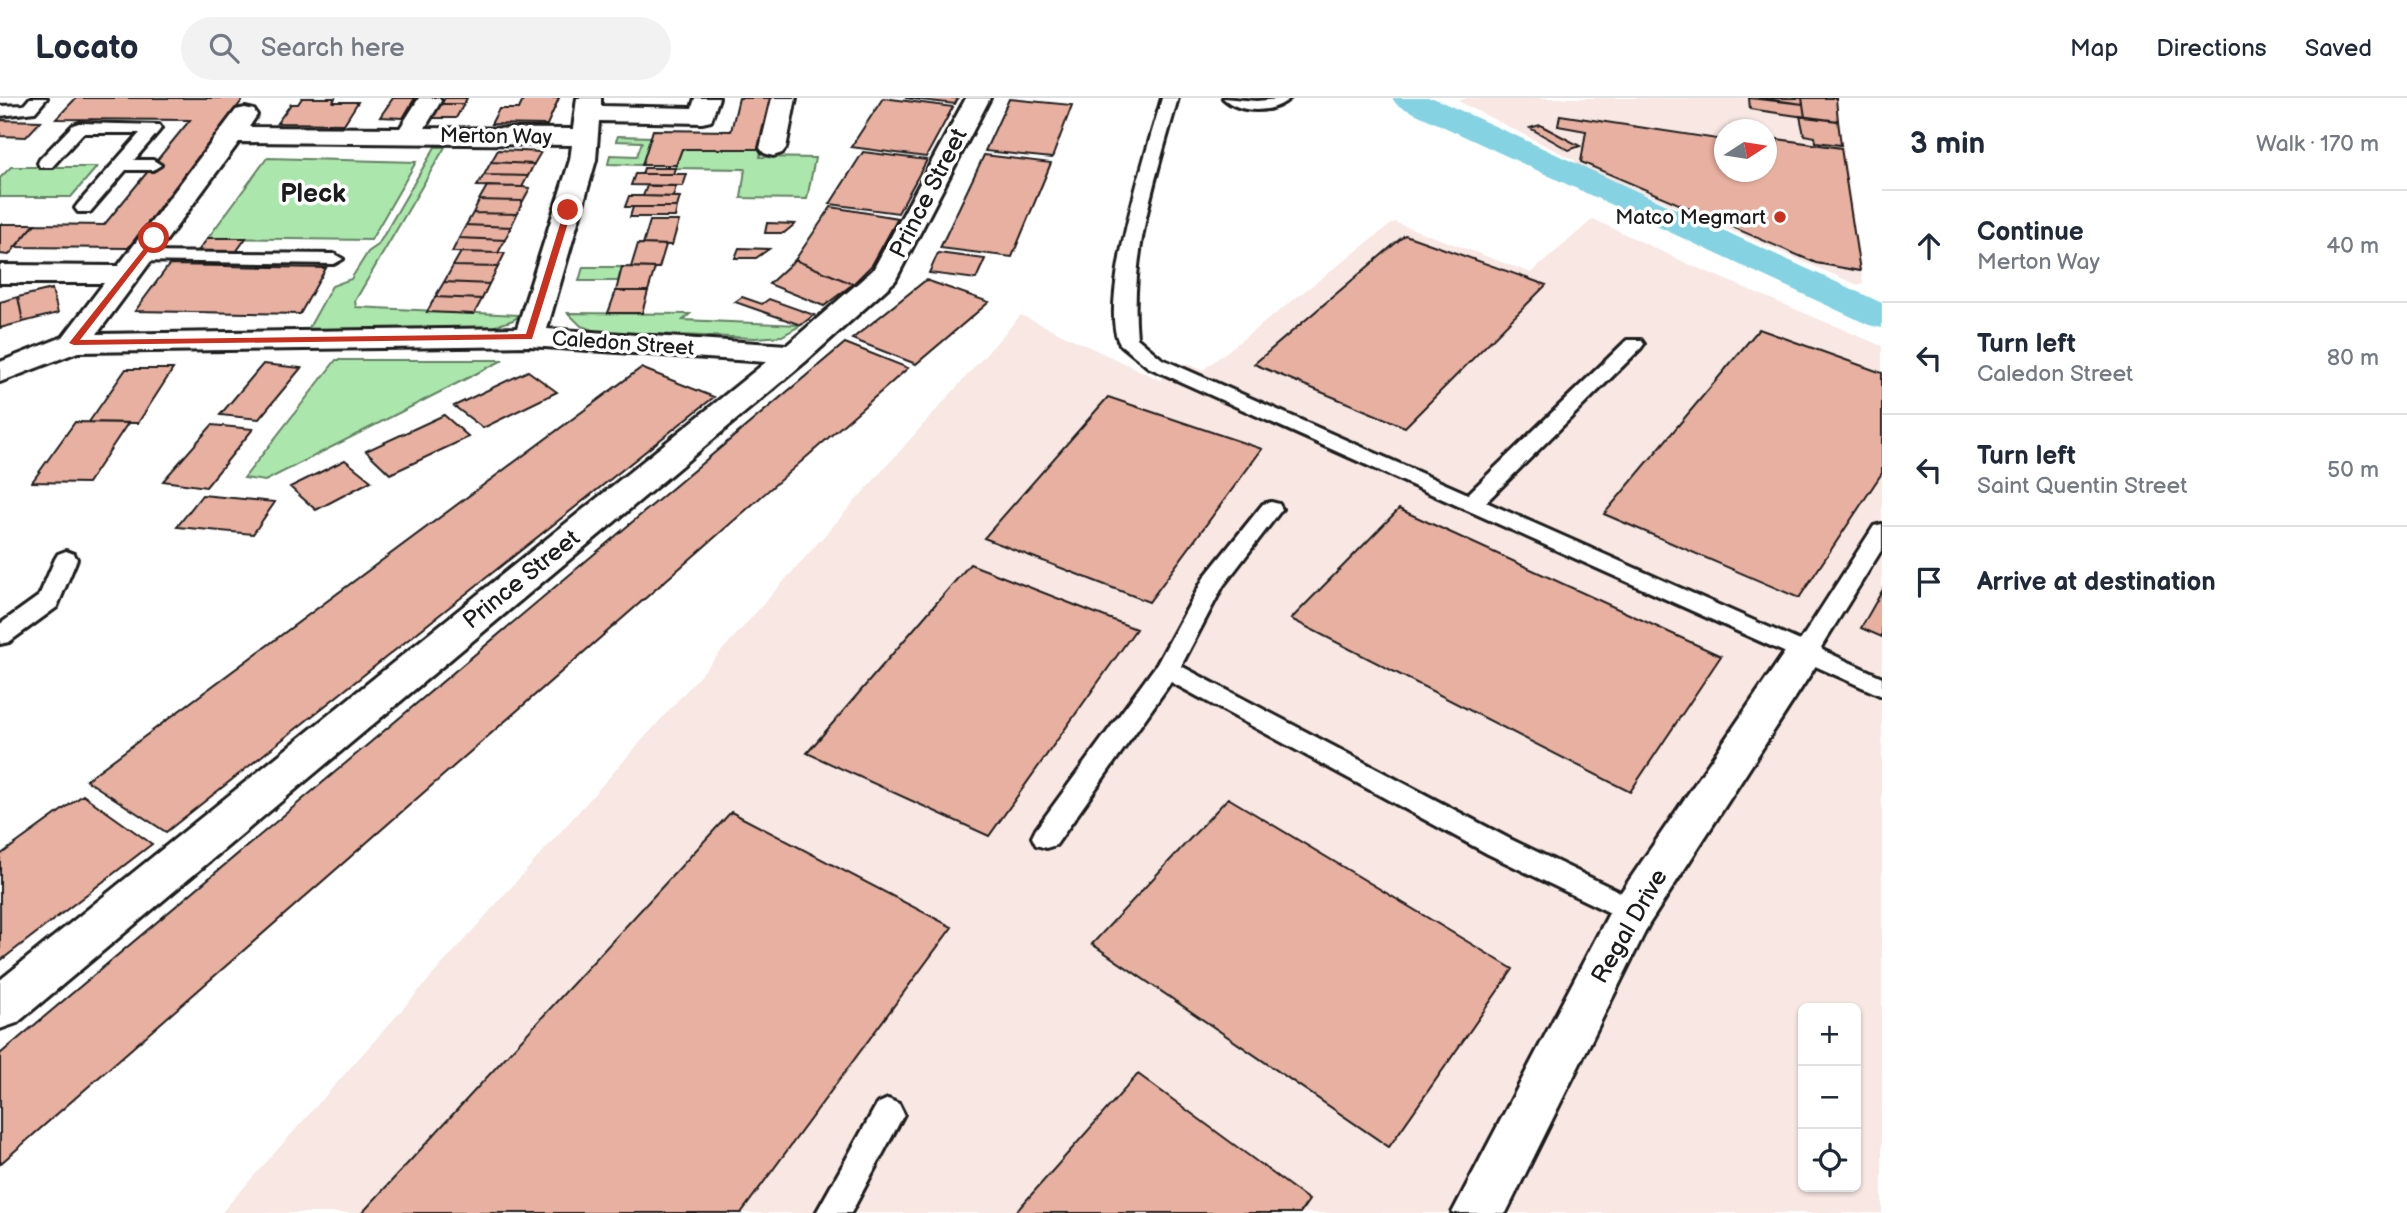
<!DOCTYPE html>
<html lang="en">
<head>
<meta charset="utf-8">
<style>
  :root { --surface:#fff; --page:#f2f2f3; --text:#1f2937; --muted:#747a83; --line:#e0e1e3 }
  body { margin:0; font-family:"Balsamiq Sans",sans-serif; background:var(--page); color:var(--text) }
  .controls { position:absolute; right:21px; bottom:21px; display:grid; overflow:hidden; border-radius:10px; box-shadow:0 2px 5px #0004 }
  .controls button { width:63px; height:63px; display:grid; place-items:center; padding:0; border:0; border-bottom:2px solid var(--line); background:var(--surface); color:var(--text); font:35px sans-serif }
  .compass { position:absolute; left:1714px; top:21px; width:63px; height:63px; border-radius:50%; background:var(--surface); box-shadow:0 2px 5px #0004; rotate:78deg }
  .stop { position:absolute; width:21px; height:21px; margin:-16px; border:5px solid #c8321e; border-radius:50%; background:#fff }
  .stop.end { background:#c8321e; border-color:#fff; box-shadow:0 2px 7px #0008 }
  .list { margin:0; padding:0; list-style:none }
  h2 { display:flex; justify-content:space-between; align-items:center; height:91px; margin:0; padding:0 28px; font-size:30px }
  h2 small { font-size:23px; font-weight:400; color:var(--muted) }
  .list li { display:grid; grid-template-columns:46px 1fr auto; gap:21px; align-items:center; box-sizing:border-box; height:112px; padding:0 28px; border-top:2px solid var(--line) }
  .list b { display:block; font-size:26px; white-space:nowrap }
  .list p { margin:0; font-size:23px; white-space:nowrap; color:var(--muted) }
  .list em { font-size:23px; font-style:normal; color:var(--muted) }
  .icon { flex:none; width:38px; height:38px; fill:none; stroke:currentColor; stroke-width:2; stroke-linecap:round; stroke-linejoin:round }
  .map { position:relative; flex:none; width:1882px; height:1115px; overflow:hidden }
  header { display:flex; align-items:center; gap:42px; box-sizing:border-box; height:98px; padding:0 35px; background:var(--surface); border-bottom:2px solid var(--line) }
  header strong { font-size:33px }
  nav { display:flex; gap:38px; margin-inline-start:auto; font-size:24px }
  .search { width:490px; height:63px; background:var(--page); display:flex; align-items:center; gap:18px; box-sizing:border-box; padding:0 24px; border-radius:38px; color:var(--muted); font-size:26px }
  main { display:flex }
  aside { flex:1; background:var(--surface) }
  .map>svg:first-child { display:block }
  .built { fill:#f8e7e2; fill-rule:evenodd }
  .green { fill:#abe6ac; stroke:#648164; stroke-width:2 }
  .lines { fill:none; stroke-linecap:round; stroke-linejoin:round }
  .canal { fill:#84d2e2; fill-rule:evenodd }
  .building { fill:#e8b0a0; stroke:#1c1c1c; stroke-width:2 }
  .lane-casing { stroke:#1c1c1c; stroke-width:6 }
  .street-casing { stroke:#1c1c1c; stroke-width:6 }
  .lane { fill:#fff; fill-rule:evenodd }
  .street { fill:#fff; fill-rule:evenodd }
  .route { fill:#c8321e }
  .poi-dot { fill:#c8321e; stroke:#fff; stroke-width:2.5 }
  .labels { text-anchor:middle; stroke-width:7; stroke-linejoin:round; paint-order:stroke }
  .far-street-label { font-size:21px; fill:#1c1c1c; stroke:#fff }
  .far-poi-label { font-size:21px; fill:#1c1c1c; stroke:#fff; text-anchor:end }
  .street-label { font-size:24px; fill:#1c1c1c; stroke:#fff }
  .far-district-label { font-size:26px; font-weight:bold; fill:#1c1c1c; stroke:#fff }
</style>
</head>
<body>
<header>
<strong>Locato</strong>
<div class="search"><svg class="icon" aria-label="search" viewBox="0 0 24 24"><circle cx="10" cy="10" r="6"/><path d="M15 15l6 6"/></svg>Search here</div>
<nav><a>Map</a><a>Directions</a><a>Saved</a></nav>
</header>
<main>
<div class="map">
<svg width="1882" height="1115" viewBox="0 0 1882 1115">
  <rect width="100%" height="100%" fill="#fff"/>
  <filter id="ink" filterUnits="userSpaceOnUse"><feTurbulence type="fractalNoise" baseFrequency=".0143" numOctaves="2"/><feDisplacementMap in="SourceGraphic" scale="14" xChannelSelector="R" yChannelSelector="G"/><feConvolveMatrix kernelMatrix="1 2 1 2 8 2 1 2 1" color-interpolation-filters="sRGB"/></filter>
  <g filter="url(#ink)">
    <path class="built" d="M1467,0h369l27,186 -5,1 -285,-122 3,-2 -118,-60zM1724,32h42v42h-42z
      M1593,121l93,44 196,83v867h-1661l800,-898 139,65 24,-17 19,7 191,-148 137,51zM1803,910h53v179h-53z"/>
    <path class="green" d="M618,38l33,1 -9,28 -34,-1 2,-9 27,1 5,-14 -26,-1z
      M435,49h10l-90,154 1,6 164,8 -7,5 -29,10 -178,3 26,-47 19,-7 17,-27 10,-7z
      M682,51h79l-1,8 55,1 -8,41 -66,-1 4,-29 -70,-1z
      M267,60l149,4 -45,78 -163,-2z
      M11,69h86l-26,30h-71v-19z
      M583,169h39l-4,14h-39z
      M568,215l122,1 -7,6 118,5 -19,11 -26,2 -157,-6 -18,-6z
      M336,262h167l-238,121 -21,-3z"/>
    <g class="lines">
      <path class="canal" d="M1392,0h41l449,205v25l-13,-3 -472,-220z"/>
    </g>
    <path class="building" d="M76,0h168l-116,150 -113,-1 20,-23 69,1 86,-105 -134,-1z
      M302,0h33l-2,4h25l-14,22 -67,-1 14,-19h7z
      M393,0h22l-12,20 -23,-1z
      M445,0h22l-3,6h-23z
      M524,0h35l-12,27 -56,-1 8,-15h20z
      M739,0h34l-12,51h-79l-6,16h-34l11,-35 78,1z
      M883,0l70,9 -27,50 -75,-10z
      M905,0h53l-3,6z
      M1749,0l54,6 2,13 -55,-8z
      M1758,0h44l1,6z
      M1802,0h34l2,23 -33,-4z
      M1009,1l63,6 -20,53 -67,-7z
      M441,6h23l-8,14h-23z
      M1560,17l164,25v32h42v-26l12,2 -1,-9 64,9 19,123 -44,-8 -235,-101 5,-31 -28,-5z
      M1800,18l38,5 3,24 -25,-3 -1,-5 -11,-2z
      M0,23l1,-1 40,1 -15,16 -26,-1z
      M1540,27l40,21 -11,4 -39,-22z
      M498,52l43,2 -7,12 -43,-2z
      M863,54l64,8 -29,53 -68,-9z
      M984,57l67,8 -39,94 -72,-9z
      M491,64l43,2 -6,12 -44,-1z
      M644,70h31l-2,6h-31z
      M635,76h52l-4,12 -52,-1z
      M484,77l44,1 -6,11 -45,-1z
      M487,88l35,1 8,1 -7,13 -44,-1z
      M647,88h29l-3,11 -30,-1z
      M629,98h14l37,1 -3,10h-52z
      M479,102l44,1 -6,13 -44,-1z
      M633,109h44l-2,10h-45z
      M831,109l67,11 -26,47 -19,19 -58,-24z
      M473,115l44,1 -6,13 -45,-2z
      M650,123h29l-7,24 -29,-1z
      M767,125l28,1 -11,9h-19z
      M0,126h35l-26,31 -9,-1z
      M466,127l45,2 -6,13 -46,-2z
      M1405,137l141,50 -141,142 -151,-63z
      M208,140h38l-10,14 -38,-1z
      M459,140l46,2 -7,13 -46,-1z
      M638,146l28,1 -7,23 -28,-1z
      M739,150l30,1 -13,9h-21z
      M461,154l37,1h7l-7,14 -45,-1z
      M938,155l47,6 -9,20 -47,-6z
      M795,162l58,24 -29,22 -55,-22z
      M169,167l157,3 -26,46 -165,-3z
      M453,168l45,1 -9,17 -45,-2z
      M622,169l33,1 -7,23h-32z
      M926,182l63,22 -73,62 -64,-25z
      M444,184l45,2 -7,15 -47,-2z
      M52,191l6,24 -35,9 -5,-25z
      M616,193h32l-6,22h-34z
      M18,199l5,25 -23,6v-26z
      M435,199l47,2 -8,15 -47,-2z
      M742,199l20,7 7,-5 45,16 -13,10 -66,-23z
      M1759,231l123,44v100l-83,125 -195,-84z
      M845,245l63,25 -908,796v-110z
      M263,266l38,4 -42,51 -39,-4z
      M641,270l73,29 -548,435 -80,-52z
      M126,271h47l-35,54 -49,-1z
      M528,273l29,21 -74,36 -29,-22z
      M1108,299l154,52 -113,153 -165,-64z
      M444,317l25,22 -79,37 -24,-23z
      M75,324l53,1 -40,60 -56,-1z
      M212,327l41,4 -47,58 -43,-6z
      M345,362l26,21 -55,29 -26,-23z
      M202,397l73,7 -22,32 -76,-7z
      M1399,411l322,147 -91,136 -339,-173z
      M970,466l166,65 -147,207 -182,-83z
      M1882,493v46l-21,-9z
      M83,697l69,49 -152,117v-106z
      M1228,700l285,171 -124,178 -297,-203z
      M731,714l221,115 -211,286h-379z
      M1138,976l171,126 -9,13h-285z"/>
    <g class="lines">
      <defs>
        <path id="lane" d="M30,0h17l-12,14 -35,4v-10l24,-1z
          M1162,0h16c-22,79 -49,157 -41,240l25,21 306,135 159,-154h14l3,4 -3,4 -155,154 314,139 74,-115 8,-2v25l-62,100 62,28v19l-734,-329 -28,-23c-24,-38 29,-200 42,-246z
          M1223,0l33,3 34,-3c-17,16 -50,16 -67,0z
          M79,25l80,2 2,3 -2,3 -25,29h19l8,5 -8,5h-27l-36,42h-12l-3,-4 3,-4 62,-71h-57l-31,34h-12l-2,-4 2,-4 33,-34z
          M139,154l195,2 9,5 -9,5 -201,-3 -3,-4z
          M1271,404l8,2 3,5 -59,77 -42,80 327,172 135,65 4,8 -4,8 -10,4 -10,-4 -135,-65 -317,-172 -115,163 -10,3 -10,-3 -4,-8 4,-8 121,-165 48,-88 58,-72z
          M66,453l8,3 3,5 -20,48 -48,35 -9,2v-20l39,-28 16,-37 3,-5z
          M888,1001l11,5 5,10 -53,99h-35l61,-109z"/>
        <path id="street" d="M419,0h20l2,3 -16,27 148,1 4,-31h24v8l91,2 3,-10h24l-8,23 -9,2 -103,-2 -3,39 -49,169 240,16 86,-75 93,-172h24l-95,183 -90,81 -788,661 -17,6v-49l766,-618 -237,-16 -451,6 -78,30v-20l63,-25 41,-54h-104v-18l118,1 118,-156 9,-2 9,2 3,5 -8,12 151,1zM239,44l333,3 -2,15 -53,168 -420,6z
          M772,0h24l-10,50 -4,5 -9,3 -9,-3 -4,-5z
          M1805,541l14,4 5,10 -175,271 -143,289h-54l165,-315 174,-255z"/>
      </defs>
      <use href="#lane" class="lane-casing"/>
      <use href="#street" class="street-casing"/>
      <use href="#lane" class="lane"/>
      <use href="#street" class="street"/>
    </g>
  </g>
  <path class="route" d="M565,110l7,2 -40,129 -458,6 -5,-2 85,-107 3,4 -77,100 446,-6z"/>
  <circle class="poi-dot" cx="1780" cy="119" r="7"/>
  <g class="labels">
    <g class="far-street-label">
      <text transform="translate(496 38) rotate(1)" y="7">Merton Way</text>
      <text transform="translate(623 245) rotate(4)" y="7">Caledon Street</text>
    </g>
    <g class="far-poi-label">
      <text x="1766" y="126">Matco Megmart</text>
    </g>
    <g class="street-label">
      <text transform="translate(928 95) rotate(-63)" y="8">Prince Street</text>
      <text transform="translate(521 481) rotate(-39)" y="8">Prince Street</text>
      <text transform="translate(1629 828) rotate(-60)" y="8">Regal Drive</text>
    </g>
    <g class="far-district-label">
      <text x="313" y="104">Pleck</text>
    </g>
  </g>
</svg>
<div class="controls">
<button>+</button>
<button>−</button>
<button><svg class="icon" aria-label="locate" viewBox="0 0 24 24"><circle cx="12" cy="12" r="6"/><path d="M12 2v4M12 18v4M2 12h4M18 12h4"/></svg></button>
</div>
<svg class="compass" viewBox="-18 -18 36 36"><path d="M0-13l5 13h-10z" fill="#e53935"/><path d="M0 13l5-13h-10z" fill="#747a83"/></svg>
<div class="stop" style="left:154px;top:140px"></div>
<div class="stop end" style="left:568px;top:112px"></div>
</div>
<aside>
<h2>3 min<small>Walk · 170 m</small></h2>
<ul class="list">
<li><svg class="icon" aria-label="ahead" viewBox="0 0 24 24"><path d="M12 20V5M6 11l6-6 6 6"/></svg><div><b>Continue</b><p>Merton Way</p></div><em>40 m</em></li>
<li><svg class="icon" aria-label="left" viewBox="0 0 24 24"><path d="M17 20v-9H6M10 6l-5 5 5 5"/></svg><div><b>Turn left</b><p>Caledon Street</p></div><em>80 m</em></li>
<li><svg class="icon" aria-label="left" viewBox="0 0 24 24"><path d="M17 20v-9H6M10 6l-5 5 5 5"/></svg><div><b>Turn left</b><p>Saint Quentin Street</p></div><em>50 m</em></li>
<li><svg class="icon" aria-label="arrive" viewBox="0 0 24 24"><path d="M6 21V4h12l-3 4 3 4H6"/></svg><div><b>Arrive at destination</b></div></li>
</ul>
</aside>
</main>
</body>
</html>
